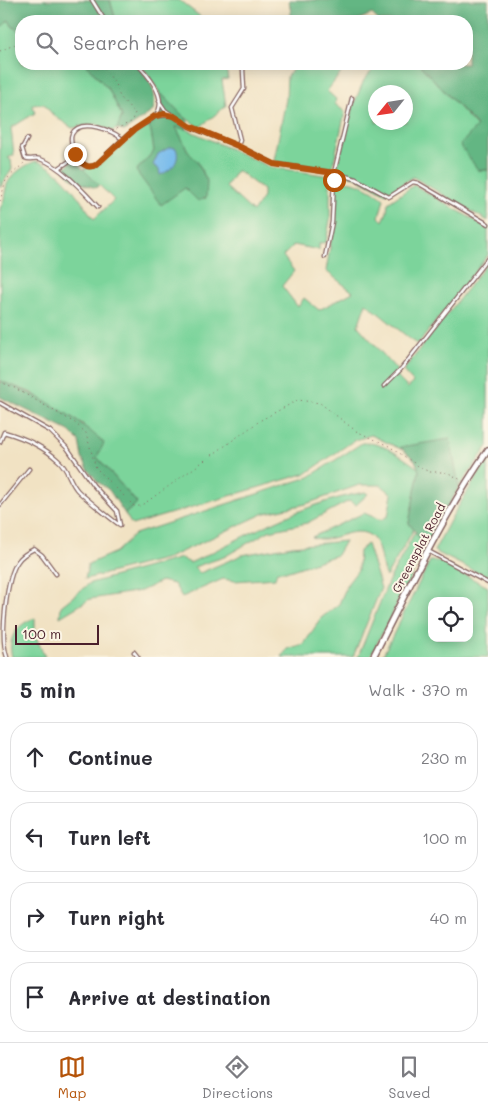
<!DOCTYPE html>
<html lang="en">
<head>
<meta charset="utf-8">
<style>
  :root { --surface:#fff; --page:#f2f2f3; --text:#2b2b33; --muted:#7c7c81; --line:#e1e1e2; --accent:#b45309 }
  body { margin:0; font-family:Mali,sans-serif; background:var(--page); color:var(--text) }
  .controls { position:absolute; right:15px; bottom:15px; display:grid; overflow:hidden; border-radius:10px; box-shadow:0 2px 12px #0003 }
  .controls button { width:45px; height:45px; display:grid; place-items:center; padding:0; border:0; border-bottom:1px solid var(--line); background:var(--surface); color:var(--text); font:25px sans-serif }
  .compass { position:absolute; left:368px; top:85px; width:45px; height:45px; border-radius:50%; background:var(--surface); box-shadow:0 2px 12px #0003; rotate:240deg }
  .scale { position:absolute; left:15px; bottom:12px; width:84px; box-sizing:border-box; padding-left:5px; border:2px solid #4a1f2b; border-top:0; font-size:14px; line-height:18px; white-space:nowrap; color:#4a1f2b; -webkit-text-stroke:4px #fcf5e5; paint-order:stroke }
  .stop { position:absolute; width:15px; height:15px; margin:-11px; border:4px solid #b45309; border-radius:50%; background:#fff }
  .stop.end { background:#b45309; border-color:#fff; box-shadow:0 1px 5px #0008 }
  .list { margin:0; padding:0; list-style:none }
  h2 { display:flex; justify-content:space-between; align-items:center; height:65px; margin:0; padding:0 20px; font-size:21px }
  h2 small { font-size:16px; font-weight:400; color:var(--muted) }
  .list li { display:grid; grid-template-columns:32px 1fr auto; gap:15px; align-items:center; box-sizing:border-box; height:70px; margin:0 10px 10px; padding:0 10px; border:1px solid var(--line); border-radius:20px }
  .list b { display:block; font-size:19px; white-space:nowrap }
  .list em { font-size:16px; font-style:normal; color:var(--muted) }
  .icon { flex:none; width:28px; height:28px; fill:none; stroke:currentColor; stroke-width:2; stroke-linecap:round; stroke-linejoin:round }
  .map { position:relative; flex:none; width:488px; height:657px; overflow:hidden }
  .search { position:absolute; background:var(--surface); box-shadow:0 2px 12px #0003; left:15px; right:15px; top:15px; height:55px; display:flex; align-items:center; gap:12px; box-sizing:border-box; padding:0 18px; border-radius:20px; color:var(--muted); font-size:19px }
  .sheet { height:385px; background:var(--surface) }
  nav { display:flex; justify-content:space-around; align-items:center; box-sizing:border-box; height:70px; border-top:1px solid var(--line); background:var(--surface); font-size:14px; color:var(--muted) }
  nav a { display:grid; justify-items:center; gap:2px }
  nav .on { color:var(--accent) }
  .map>svg:first-child { display:block }
  .green { fill:#7bd49b; stroke:#627a63; fill-rule:evenodd }
  .forest { fill:#64b683; stroke:#576a57 }
  .water { fill:#75baec; stroke:#606c8c }
  .lines { fill:none; stroke-linecap:round; stroke-linejoin:round }
  .service-casing { stroke:#846360; stroke-width:5 }
  .minor-casing { stroke:#846360; stroke-width:8 }
  .path { stroke:#846360; stroke-width:1; stroke-dasharray:1 4; stroke-linecap:butt }
  .service { stroke:#fff; stroke-width:2.5 }
  .minor { stroke:#fff; stroke-width:5 }
  .route { stroke:#b45309; stroke-width:6 }
  .labels { text-anchor:middle; stroke-width:4; stroke-linejoin:round; paint-order:stroke }
  .street-label { font-size:12px; fill:#4a1f2b; stroke:#fcf5e5 }
</style>
</head>
<body>
<div class="map">
<svg width="488" height="657" viewBox="0 0 488 657">
  <rect width="100%" height="100%" fill="#fcf5e5"/>
  <filter id="ink" filterUnits="userSpaceOnUse"><feTurbulence type="fractalNoise" baseFrequency=".02" numOctaves="2"/><feDisplacementMap in="SourceGraphic" scale="10" xChannelSelector="R" yChannelSelector="G"/><feConvolveMatrix kernelMatrix="1 2 1 2 8 2 1 2 1" color-interpolation-filters="sRGB"/></filter>
  <filter id="wash" filterUnits="userSpaceOnUse"><feTurbulence type="fractalNoise" baseFrequency=".0096" numOctaves="4" result="noise"/><feDisplacementMap in="SourceGraphic" scale="20" xChannelSelector="R" yChannelSelector="G"/><feGaussianBlur stdDeviation="1.12" result="paint"/><feColorMatrix in="noise" values="0 0 0 0 0 0 0 0 0 0 0 0 0 0 0 0 0 1.4 0 .05"/><feComposite in="paint" operator="in"/></filter>
  <g filter="url(#wash)">
    <rect width="100%" height="100%" fill="#f1e2c3"/>
    <path class="green" d="M110,0h69l27,21h-90z
      M9,19l3,7 9,6v32h65l23,26 13,26 -5,13 -5,2 -16,-7 -24,4 -19,-13 -9,-11 -12,1 3,8 -24,15 3,27 -6,3 3,2 1,9 -12,19v-159z
      M139,64h86l3,15 -6,1 4,26 -26,21c-15,-8 -32,-23 -42,-37 -7,-10 -10,-18 -19,-26z
      M298,64h45v6l-16,21 9,8 -1,5 10,8 -13,58 -43,-5 -15,-4 12,-62 1,-23z
      M378,64h41l58,63 1,43h10v51l-75,-44 -27,17 -30,-17 -16,-4 -4,-3 17,-64 11,-26zM376,92h30v30h-30z
      M148,124l3,7 3,20 -18,20 49,17 22,-7 -10,-20 -8,-8 -14,-27 11,3 84,38 60,9v44l-4,22 -7,2v6l-25,-5 -11,11 11,15 -12,15 16,21 6,-9 15,12 34,-18 -27,-21 9,-53v-35c16,-6 36,5 49,16l-5,18 4,4 4,-9 1,-9 26,-18 74,43v27l-69,88h-4l-49,-40 -8,23 38,43 2,9 10,10 5,-6 -10,-11 85,-109v184l-29,41 -9,-48 -50,9 5,3 -34,-16 -18,6 -46,32 -175,52 -7,-11 12,-11 -40,-46 -14,-33 -53,-32 -30,-11v-173c5,-7 4,-12 6,-20 2,-12 19,-23 30,-27 27,8 42,37 58,58l20,-19 -31,-31 14,-3zM237,170l26,20v7l-10,15 -27,-25z
      M362,443c20,-2 40,14 56,25l1,3 -10,52 5,6 -28,48c-7,-13 -4,-39 -21,-44 -18,-5 -35,12 -53,4l52,-24 17,7 7,-4 4,-22 -11,-9h-22l-53,19 -41,9 -97,45 -83,21 3,-15 28,-12 19,-18 174,-57z
      M488,459v119l-54,-27 19,-36z
      M365,492l3,2 -12,11 -7,-4 -42,22 -38,8 -45,26 -30,10 6,6 42,-18 50,-9 53,-5 -8,14 -48,16h-12l-2,7 -40,3 -12,-2 -41,18 -8,-13 -13,-3 -20,10 -51,8 -30,18 1,-11 29,-23 91,-25 9,5c58,-28 110,-59 175,-71z
      M415,532l11,15 -56,110h-12l31,-77z
      M367,544l14,44 -28,69h-71l5,-8 17,-5 17,-26 18,-14 9,-21 10,-13 1,-19z
      M430,561h9l49,26v70h-106zM432,601h37v37h-37z
      M35,618v17l10,22h-33c-5,-19 5,-33 23,-39z"/>
    <path class="forest" d="M0,0h110l6,21h-95v11l-9,-6 -3,-6 -9,9z
      M289,0h199v170h-10l-18,-25 17,-19 -58,-62h48v-43h-88l-7,-7 -17,7h-63z
      M86,64h50c12,14 23,28 17,47l-29,20 -7,-2 5,-13 -13,-26z
      M158,90l30,31 -2,8 -10,-2 13,26 8,8 10,20 -1,17 -8,3 -13,-13 -24,17 -25,-34 18,-20 -3,-20 -3,-7 13,-12 1,-11z
      M72,161h3l24,24 -3,3c-12,-4 -28,-7 -31,-21z
      M0,381c39,14 74,34 104,62l-7,14 40,46 -12,11 -16,-24 -11,-8 -9,-11 -7,-13 -3,-17 -10,-10 -69,-34z
      M450,439l9,48 -33,60 -17,-24 10,-52 -4,-11 -15,-13z"/>
    <path class="water" d="M170,147l6,1c5,13 -4,22 -16,27l-1,-6 -6,-4 5,-11z"/>
  </g>
  <g filter="url(#ink)">
    <g class="lines">
      <defs>
        <path id="service" d="M92,0l13,21
          M159,101l6,9 25,17 48,19 36,18 60,9 22,6 33,18 24,-15 5,1 70,41
          M155,116l18,-1
          M27,139l-5,9 3,10c6,3 9,-1 15,1 21,7 43,32 58,48
          M238,146l2,-6 -8,-32 12,-19 -1,-19 2,-6
          M74,158c2,-8 -6,-15 -2,-24 8,-16 42,-4 51,6
          M59,168l15,-10c9,3 10,12 22,7 12,-12 24,-24 38,-35 7,-5 16,-8 22,-15 12,-17 -8,-40 -19,-51
          M334,173l18,-75
          M325,257l7,-35 2,-42 4,-5
          M384,386l17,-17 87,-111
          M0,403l50,28 18,18 25,36 24,26 3,14c-3,-1 -38,-30 -42,-34 -8,-8 -10,-22 -19,-30 -16,-15 -34,-23 -55,-29l-4,10
          M0,505l29,-36
          M428,551l60,32
          M134,652l4,5
          M7,657c-7,-19 -1,-80 11,-96 4,-6 10,-9 16,-12l8,6 14,19"/>
        <path id="minor" d="M373,657c36,-70 70,-142 115,-207"/>
      </defs>
      <use href="#service" class="service-casing"/>
      <use href="#minor" class="minor-casing"/>
      <path class="path" d="M0,51l21,-9
        M102,64l13,20 5,13 15,16 -4,9 -15,7
        M0,201l6,-21 18,-17
        M0,382l13,5 62,36 11,10 10,35 38,38h6l8,-5 113,-81 37,-20 22,3 36,28 33,15 34,23 7,3h17l16,9"/>
      <use href="#service" class="service"/>
      <use href="#minor" class="minor"/>
    </g>
  </g>
  <g class="lines" filter="url(#ink)">
    <path class="route" d="M75,154l-1,4c9,3 10,12 22,7l38,-35 21,-14 9,-2 10,2 16,10 48,20 36,18 60,9 4,2 -4,5"/>
  </g>
  <g class="labels">
    <g class="street-label">
      <text transform="translate(419 548) rotate(-62)" y="4">Greensplat Road</text>
    </g>
  </g>
</svg>
<div class="controls">
<button><svg class="icon" aria-label="locate" viewBox="0 0 24 24"><circle cx="12" cy="12" r="6"/><path d="M12 2v4M12 18v4M2 12h4M18 12h4"/></svg></button>
</div>
<svg class="compass" viewBox="-18 -18 36 36"><path d="M0-13l5 13h-10z" fill="#e53935"/><path d="M0 13l5-13h-10z" fill="#7c7c81"/></svg>
<div class="scale">100 m</div>
<div class="stop" style="left:334px;top:180px"></div>
<div class="stop end" style="left:75px;top:154px"></div>
<div class="search"><svg class="icon" aria-label="search" viewBox="0 0 24 24"><circle cx="10" cy="10" r="6"/><path d="M15 15l6 6"/></svg>Search here</div>
</div>
<section class="sheet">
<h2>5 min<small>Walk · 370 m</small></h2>
<ul class="list">
<li><svg class="icon" aria-label="ahead" viewBox="0 0 24 24"><path d="M12 20V5M6 11l6-6 6 6"/></svg><div><b>Continue</b></div><em>230 m</em></li>
<li><svg class="icon" aria-label="left" viewBox="0 0 24 24"><path d="M17 20v-9H6M10 6l-5 5 5 5"/></svg><div><b>Turn left</b></div><em>100 m</em></li>
<li><svg class="icon" aria-label="right" viewBox="0 0 24 24"><path d="M7 20v-9h11M14 6l5 5-5 5"/></svg><div><b>Turn right</b></div><em>40 m</em></li>
<li><svg class="icon" aria-label="arrive" viewBox="0 0 24 24"><path d="M6 21V4h12l-3 4 3 4H6"/></svg><div><b>Arrive at destination</b></div></li>
</ul>
</section>
<nav>
<a class="on"><svg class="icon" aria-label="map" viewBox="0 0 24 24"><path d="M3 6l6-2 6 2 6-2v14l-6 2-6-2-6 2zM9 4v14M15 6v14"/></svg>Map</a>
<a><svg class="icon" aria-label="directions" viewBox="0 0 24 24"><path d="M12 3l9 9-9 9-9-9zM9 14v-3h6M13 9l2 2-2 2"/></svg>Directions</a>
<a><svg class="icon" aria-label="saved" viewBox="0 0 24 24"><path d="M7 4h10v16l-5-4-5 4z"/></svg>Saved</a>
</nav>
</body>
</html>
